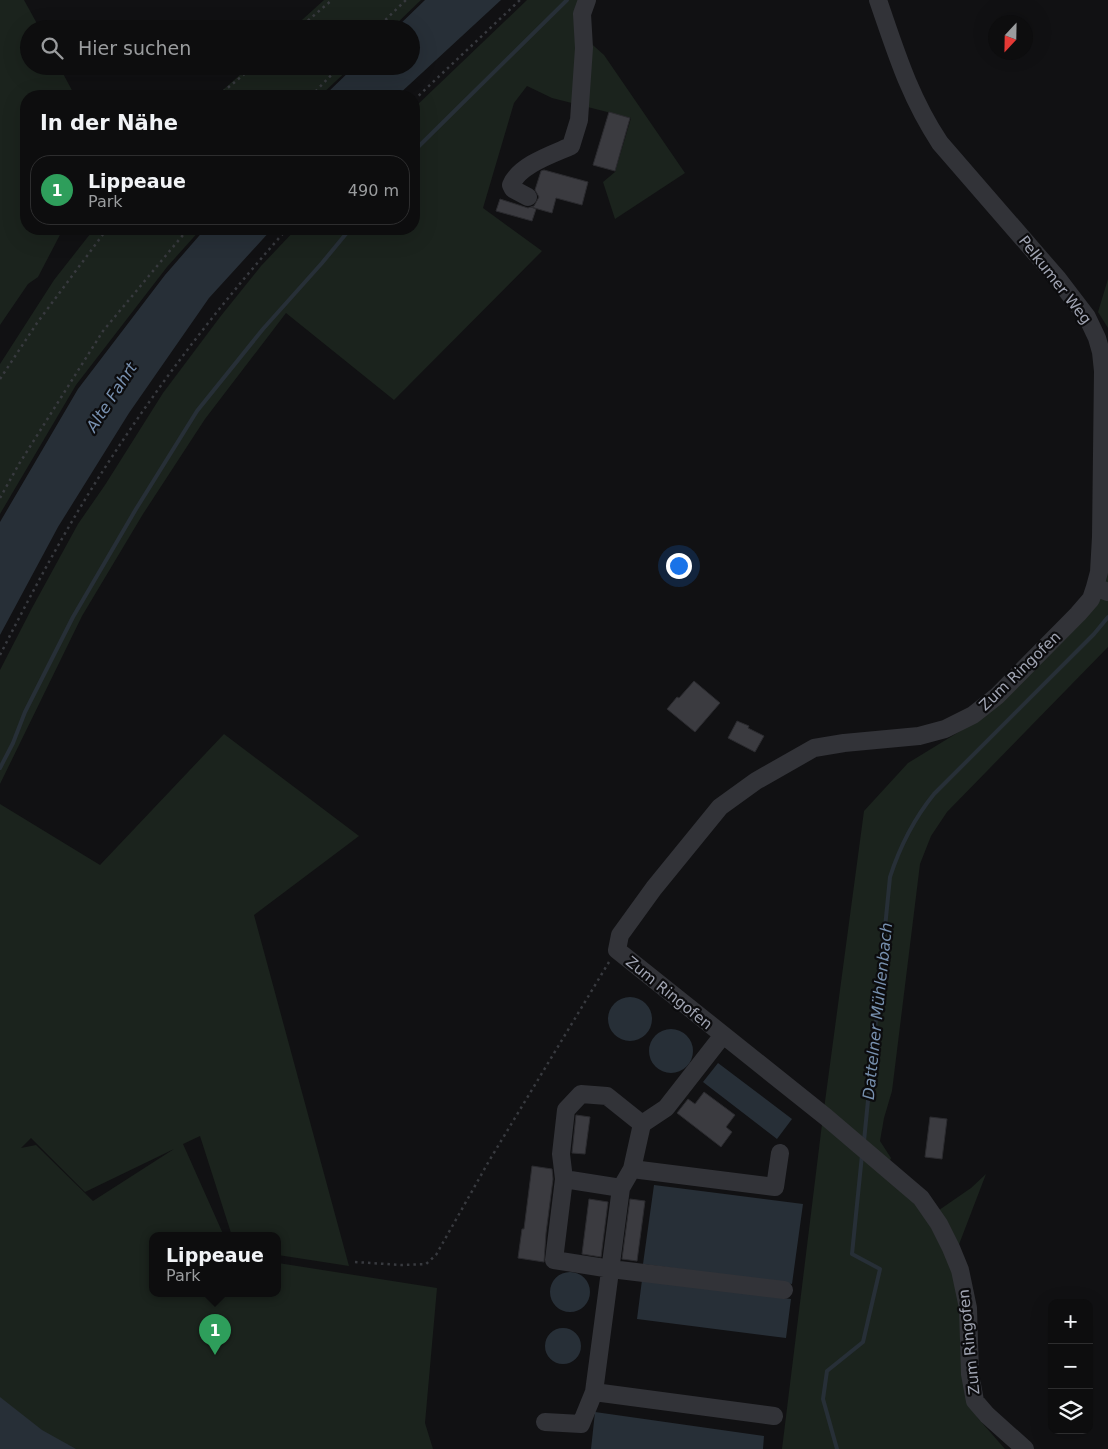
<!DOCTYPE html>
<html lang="de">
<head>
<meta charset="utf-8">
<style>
  :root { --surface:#0d0d0e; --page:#161617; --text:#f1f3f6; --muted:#9a9c9e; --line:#2d2d2e; --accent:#d93025 }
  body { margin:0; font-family:"DejaVu Sans",sans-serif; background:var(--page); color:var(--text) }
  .controls { position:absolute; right:15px; bottom:15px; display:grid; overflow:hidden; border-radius:10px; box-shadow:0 5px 20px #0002 }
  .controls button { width:45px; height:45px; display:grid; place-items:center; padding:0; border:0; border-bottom:1px solid var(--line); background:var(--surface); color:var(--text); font:25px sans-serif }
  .compass { position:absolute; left:988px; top:15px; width:45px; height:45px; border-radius:50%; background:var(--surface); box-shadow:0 5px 20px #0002; rotate:202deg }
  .you { position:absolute; left:678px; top:565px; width:18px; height:18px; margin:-12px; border:4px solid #fff; border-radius:50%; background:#1a73e8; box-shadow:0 0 0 8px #1a73e833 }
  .badge { display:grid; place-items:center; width:32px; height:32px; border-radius:50%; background:var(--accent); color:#fff; font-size:16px; font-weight:700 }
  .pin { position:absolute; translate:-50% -41px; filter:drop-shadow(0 1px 2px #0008) }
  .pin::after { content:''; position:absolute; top:26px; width:18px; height:15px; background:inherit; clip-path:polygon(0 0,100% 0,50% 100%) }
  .popup { position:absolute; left:149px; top:1232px; width:132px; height:65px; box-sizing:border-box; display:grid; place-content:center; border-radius:10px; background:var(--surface); filter:drop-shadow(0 1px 4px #0005); font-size:16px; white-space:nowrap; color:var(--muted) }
  .popup b { font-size:19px; color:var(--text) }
  .popup::after { content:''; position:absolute; left:50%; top:100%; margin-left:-10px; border:10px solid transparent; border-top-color:var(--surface) }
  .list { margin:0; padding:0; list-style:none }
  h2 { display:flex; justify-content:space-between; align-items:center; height:65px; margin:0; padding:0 20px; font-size:21px }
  h2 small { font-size:16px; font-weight:400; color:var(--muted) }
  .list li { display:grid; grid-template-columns:32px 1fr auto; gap:15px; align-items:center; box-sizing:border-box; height:70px; margin:0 10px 10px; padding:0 10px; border:1px solid var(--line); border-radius:20px }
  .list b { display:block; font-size:19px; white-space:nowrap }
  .list p { margin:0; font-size:16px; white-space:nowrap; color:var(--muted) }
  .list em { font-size:16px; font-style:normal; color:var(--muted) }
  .icon { flex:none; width:28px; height:28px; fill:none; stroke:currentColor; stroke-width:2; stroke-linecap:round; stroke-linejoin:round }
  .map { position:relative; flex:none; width:1108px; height:1449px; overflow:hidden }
  .search { position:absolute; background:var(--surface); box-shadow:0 5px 20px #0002; left:20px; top:20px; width:400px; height:55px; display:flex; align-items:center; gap:12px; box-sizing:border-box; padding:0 18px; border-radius:28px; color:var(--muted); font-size:19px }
  .panel { position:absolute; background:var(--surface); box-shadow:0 5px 20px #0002; left:20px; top:90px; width:400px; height:145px; border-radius:20px }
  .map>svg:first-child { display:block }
  .green { fill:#1b231d; fill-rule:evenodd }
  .water { fill:#272f37 }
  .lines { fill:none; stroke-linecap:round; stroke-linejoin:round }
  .stream { stroke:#272f37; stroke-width:4 }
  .building { fill:#3b3b40; stroke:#2b2b2f }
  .path { stroke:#383a3f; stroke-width:2.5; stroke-dasharray:2.5 4; stroke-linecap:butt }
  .minor { stroke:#323338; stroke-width:18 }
  .labels { text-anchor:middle; stroke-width:4.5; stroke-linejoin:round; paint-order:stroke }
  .street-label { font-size:15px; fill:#a2a6b4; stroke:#0c0c0e }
  .water-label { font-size:16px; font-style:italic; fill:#7891b0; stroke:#0c0c0e }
</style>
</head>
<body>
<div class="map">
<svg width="1108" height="1449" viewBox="0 0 1108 1449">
  <rect width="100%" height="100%" fill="#111113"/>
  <path class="green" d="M0,0h24l16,29h-11v37h30l16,30h-49v133h37l-25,48 -10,7 -28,41z
    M324,0h97l-30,29h-99z
    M527,0h60l-2,38 19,17 81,118 -70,46 -12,-37 12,-10 16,-54 -79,-20 -25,-12 -13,17 -31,105 59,43 -148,149 -108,-87 -81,106 -62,95 -61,102 -82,168v-114l32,-62 46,-84 27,-39 58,-92 57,-76 41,-51 35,-37h118v-121z
    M250,66h102l-32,30h-104z
    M94,229h107l-34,38 -91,118 -76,129v-150l54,-84z
    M1108,279v49l-10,-16z
    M1108,470v177l-161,165 -16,24 -11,28 -28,227 -8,27 -4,23 11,17 -6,15 44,44 42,-29 15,-14 -28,73 -1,25 17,133 3,12 28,32h-223l40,-325 42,-313 44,-48 54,-33 134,-130z
    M224,734l135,102 -105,79 95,351 -71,-11v-19h-46l-32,-100 -17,8 41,92h-72v58h126v-31l159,25 -12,135 8,26h-433v-645l100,61zM31,1138l54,54 89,-43 -81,52 -57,-56 -15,3z"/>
  <path class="water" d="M425,0h76l-104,96h-73l31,-30h56v-37h-16z
    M205,229h67l-63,69 -80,115 -71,114 -58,108v-113l78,-133 87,-114z
    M608 1019a22 22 0 1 1 44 0a22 22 0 1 1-44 0Z
    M649 1051a22 22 0 1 1 44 0a22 22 0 1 1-44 0Z
    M718,1063l74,56 -15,20 -74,-57z
    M654,1185l149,19 -11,80 -149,-20z
    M550 1292a20 20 0 1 1 40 0a20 20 0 1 1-40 0Z
    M642,1280l149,19 -5,39 -149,-19z
    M545 1346a18 18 0 1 1 36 0a18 18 0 1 1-36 0Z
    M0,1397l42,33 34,19h-76z
    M595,1412l169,24 -1,13h-172z"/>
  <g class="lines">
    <path class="stream" d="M414,151l153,-151
      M0,768l13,-25 12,-31 48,-95 63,-108 61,-98 66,-82 59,-66 28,-34
      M864,1141l26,-264c10,-31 23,-57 44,-83l160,-160 14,-17
      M837,1449l-14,-50 4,-28 36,-29 17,-73 -28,-15 10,-99"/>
  </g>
  <path class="building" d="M609,112l21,6 -15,53 -22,-6z
    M544,170l44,12 -6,23 -26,-7 -4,15 -21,-6 5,2 -4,12 -36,-10 4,-12 28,9 6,-2 5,-9 -4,-7 6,-19z
    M694,681l26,22 -25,29 -28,-23 10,-12 2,1z
    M737,721l12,5 -1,2 16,8 -9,16 -27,-14z
    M704,1092l31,23 -9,12 6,5 -11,15 -44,-34 11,-14 7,5z
    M576,1115l14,2 -5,37 -13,-1z
    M930,1117l17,2 -5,40 -17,-2z
    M532,1166l20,3 1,10 -7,54 -2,29 -26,-4 4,-29h2z
    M589,1199l19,3 -7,55 -19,-3z
    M630,1199l15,2 -8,60 -15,-2z"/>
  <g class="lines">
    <path class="path" d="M298,29l34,-29
      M376,29l30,-29
      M218,96l36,-30
      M311,96l29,-30
      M414,100l106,-100
      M0,379l37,-56 70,-94
      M0,498l19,-34 84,-133 85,-102
      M0,655c28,-55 57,-110 89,-162 58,-94 125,-182 198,-264
      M355,1262l46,3 25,-1 10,-9 53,-94 120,-199"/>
    <path class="minor" d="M878,0c18,52 31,96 62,143l118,136 29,38 10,21 4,14 2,19 -2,166 -2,35 -4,15 13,5
      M528,197l-15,-8 -2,-4c8,-20 42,-31 60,-39l8,-26 5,-72 -2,-34 5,-14
      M632,1169l143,18 5,-34
      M564,1179l-3,-25 5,-44 15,-16 26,2 35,28
      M621,1188l-57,-9 -10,81 57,9 173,21
      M594,1392l180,24
      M545,1422l36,2 13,-32 27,-204 11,-19 10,-45 24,-16 57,-73
      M1025,1449l-38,-34 -12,-14 -5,-27 -2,-66 -8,-38 -9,-22 -12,-24 -18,-26 -95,-81 -209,-167 3,-15 34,-47 66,-81 36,-26 58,-33 30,-5 75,-7 26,-7 28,-14 24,-19 81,-82 13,-15 4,-12"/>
  </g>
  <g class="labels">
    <g class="street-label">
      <text transform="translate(1055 280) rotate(52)" y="5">Pelkumer Weg</text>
      <text transform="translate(1020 671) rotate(-44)" y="5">Zum Ringofen</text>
      <text transform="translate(669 993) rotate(39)" y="5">Zum Ringofen</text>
      <text transform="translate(969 1342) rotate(-96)" y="5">Zum Ringofen</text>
    </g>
    <g class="water-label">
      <text transform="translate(111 397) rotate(-57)" y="6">Alte Fahrt</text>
      <text transform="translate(877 1011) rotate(-84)" y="6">Dattelner Mühlenbach</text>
    </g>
  </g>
</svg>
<div class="controls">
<button>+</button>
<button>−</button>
<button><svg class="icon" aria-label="layers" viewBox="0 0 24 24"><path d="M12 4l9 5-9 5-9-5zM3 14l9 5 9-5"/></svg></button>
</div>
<svg class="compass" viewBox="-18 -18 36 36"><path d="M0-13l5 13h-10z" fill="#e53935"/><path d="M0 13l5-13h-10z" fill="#9a9c9e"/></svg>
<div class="you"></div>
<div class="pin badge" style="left:215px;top:1355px;background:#2e9e5b">1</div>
<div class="popup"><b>Lippeaue</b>Park</div>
<div class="search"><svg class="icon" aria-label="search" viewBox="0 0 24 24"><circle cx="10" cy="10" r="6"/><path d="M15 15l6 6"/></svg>Hier suchen</div>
<section class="panel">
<h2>In der Nähe<small></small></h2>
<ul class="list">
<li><span class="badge" style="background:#2e9e5b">1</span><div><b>Lippeaue</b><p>Park</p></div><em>490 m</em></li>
</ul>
</section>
</div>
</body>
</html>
